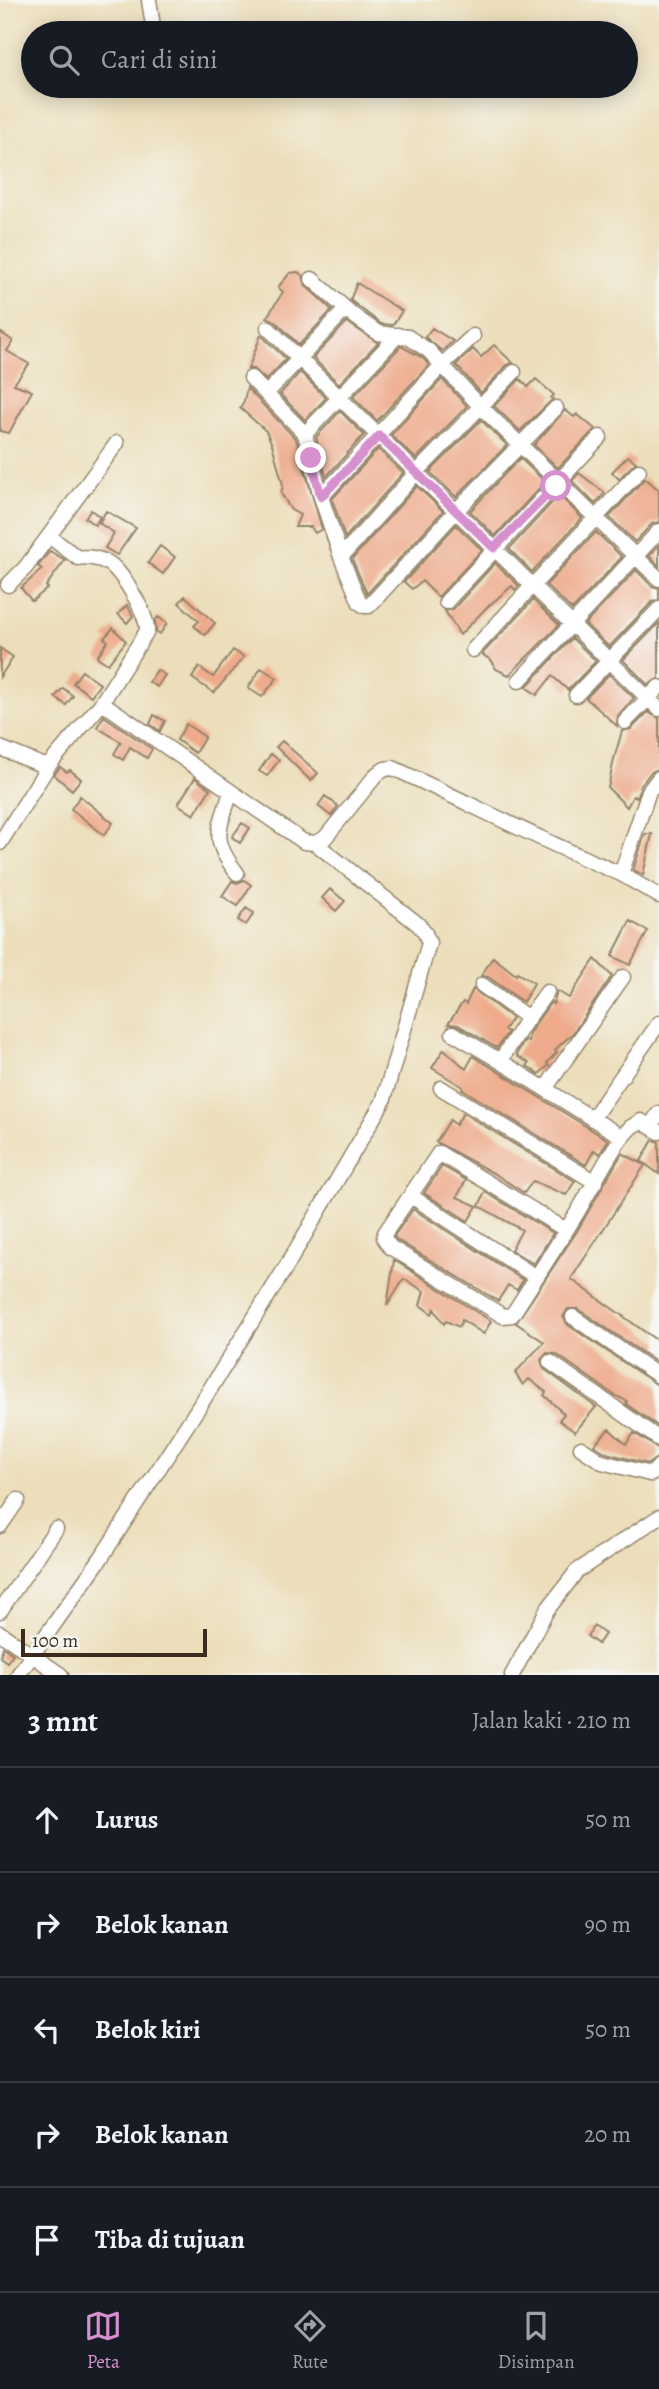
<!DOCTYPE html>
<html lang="id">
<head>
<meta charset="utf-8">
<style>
  :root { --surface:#171b24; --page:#242831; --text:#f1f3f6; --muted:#9ea1a6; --line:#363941; --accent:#d690ce }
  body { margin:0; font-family:Alegreya,serif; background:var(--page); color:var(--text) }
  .scale { position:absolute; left:21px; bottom:18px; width:186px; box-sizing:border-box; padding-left:7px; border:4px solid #3b2a1e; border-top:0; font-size:19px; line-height:24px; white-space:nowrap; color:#3b2a1e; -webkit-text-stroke:5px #f6f6f2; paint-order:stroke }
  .stop { position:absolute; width:21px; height:21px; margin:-16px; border:5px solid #d690ce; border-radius:50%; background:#fff }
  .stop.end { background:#d690ce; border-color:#fff; box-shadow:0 2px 7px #0008 }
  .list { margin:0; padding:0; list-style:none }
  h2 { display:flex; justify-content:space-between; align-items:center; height:91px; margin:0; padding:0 28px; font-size:30px }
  h2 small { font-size:23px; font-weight:400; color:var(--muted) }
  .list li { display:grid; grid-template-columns:46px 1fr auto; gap:21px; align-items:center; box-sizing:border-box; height:105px; padding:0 28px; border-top:2px solid var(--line) }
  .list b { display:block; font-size:26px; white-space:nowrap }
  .list em { font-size:23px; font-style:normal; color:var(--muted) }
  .icon { flex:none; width:38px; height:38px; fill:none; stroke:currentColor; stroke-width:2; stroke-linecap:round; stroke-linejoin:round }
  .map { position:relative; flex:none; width:659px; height:1675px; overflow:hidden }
  .search { position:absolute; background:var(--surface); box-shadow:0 4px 18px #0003; left:21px; right:21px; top:21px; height:77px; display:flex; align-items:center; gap:18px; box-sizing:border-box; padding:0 24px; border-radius:38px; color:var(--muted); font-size:26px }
  .sheet { height:616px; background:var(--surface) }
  nav { display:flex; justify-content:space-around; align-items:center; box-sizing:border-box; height:98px; border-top:2px solid var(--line); background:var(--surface); font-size:19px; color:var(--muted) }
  nav a { display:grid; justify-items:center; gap:4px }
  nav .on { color:var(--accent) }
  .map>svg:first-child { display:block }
  .building { fill:#eeaa8a }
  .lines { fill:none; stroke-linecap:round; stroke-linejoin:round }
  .minor-casing { stroke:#94846c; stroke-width:17 }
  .minor { stroke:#fff; stroke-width:14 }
  .route { stroke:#d690ce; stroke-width:9 }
</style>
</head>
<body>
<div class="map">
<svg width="659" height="1675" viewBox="0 0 659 1675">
  <rect width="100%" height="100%" fill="#f6f6f2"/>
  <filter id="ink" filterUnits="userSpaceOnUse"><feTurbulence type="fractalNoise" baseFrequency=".0143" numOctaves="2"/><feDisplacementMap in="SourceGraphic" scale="14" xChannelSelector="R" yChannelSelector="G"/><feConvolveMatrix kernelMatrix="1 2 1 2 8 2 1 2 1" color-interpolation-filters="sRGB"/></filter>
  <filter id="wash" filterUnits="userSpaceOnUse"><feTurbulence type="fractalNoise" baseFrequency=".00686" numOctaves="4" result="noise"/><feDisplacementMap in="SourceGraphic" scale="28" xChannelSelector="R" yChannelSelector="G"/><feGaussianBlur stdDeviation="1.57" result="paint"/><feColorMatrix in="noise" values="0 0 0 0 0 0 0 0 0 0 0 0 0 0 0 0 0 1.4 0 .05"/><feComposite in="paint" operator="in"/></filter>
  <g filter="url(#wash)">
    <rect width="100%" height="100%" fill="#ecdeba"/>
    <g id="blocks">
      <path class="building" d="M298,272l5,4 3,10 26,24 -33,35 -24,-24 -8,-4 16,-25 -5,-5 12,-14z
        M357,283l45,28 -9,14 -12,-1 -31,-24z
        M347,322l31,21 -39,41 -26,-26z
        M432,328l21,13 -11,10 -17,-14z
        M0,332l13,9 -6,10 22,13 -15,20 18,7 -23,42 -9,-2z
        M261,335l25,24 -20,21 -12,-11h-6z
        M494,345l19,18 -6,2 -26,28 -25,-28 17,-16 8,8z
        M401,346l22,12 6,7 -52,56 -24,-24z
        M300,372l26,26 -21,22 -25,-26z
        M442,379l25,27 -51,53 -25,-24z
        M520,379l8,8 8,-8 18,16 -3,3 2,1 -33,32 -26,-25z
        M247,388l49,51 26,90 -7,4 -4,-6h-16l5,-12 -9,-5 -10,-17 2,-8 -11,-41 -6,-13 -26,-23 4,-7z
        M565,410l9,7 3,-3 18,15 -37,39 -24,-23z
        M340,411l24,24 -38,42 -10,-40z
        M481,420l26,25 -51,52 -26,-25z
        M378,449l25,24 -58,65 -13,-39z
        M628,456l8,6 -17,17 -7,-7z
        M520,458l25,24 -50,54 -25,-25z
        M579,473l26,20 -10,11 -23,-23z
        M645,478l14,12v32l-7,2 -17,18 -26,-25z
        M417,486l26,25 -76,83 -15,-35z
        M559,495l23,23 -50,54 -23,-23z
        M91,510l9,7 -5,8 -10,-7z
        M106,511l30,17 -19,27 -12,-7 9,-15 -15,-10z
        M456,525l26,25 -44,47 -16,-16 -10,8 -8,-7z
        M596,532l26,25 -50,53 -26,-25z
        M659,545v21l-10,-10z
        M160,546l15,11 -12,17 -15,-11z
        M50,551l15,9 -19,26 2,2 -16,13 -11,-13 21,-19 -4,-3z
        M495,563l24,23 -4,4 -3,-4 -26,22 -26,27 -15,-24 8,-2z
        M636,570l16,16 7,2v12l-7,2 -43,45 -24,-23z
        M185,596l30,27 -10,12 -11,-9 5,-5 -20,-18z
        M533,600l26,25 -50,50 -13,-6 -4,-8 -10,-7z
        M127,605l6,11 -6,7 -9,-9z
        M158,617l9,6 -7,11 -4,-2 -1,-11z
        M659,623v55l-11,7 -25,-25z
        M113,628l13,13 -18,23 -11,-7 11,-16 -4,-3z
        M572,638l24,23 -28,29 -16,-14 -15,19 -11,-8z
        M0,648l13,9 -13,20z
        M233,650l11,7 -30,36 -22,-15 7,-11 14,10z
        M261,668l16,10 -15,19 -14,-9z
        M157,670l8,5 -8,12 -8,-5z
        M82,671l18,13 -9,12 -18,-13z
        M609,674l25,24 -16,18 -1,10 -31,-28z
        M63,688l10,8 -7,9 -11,-8z
        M648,712l11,6v51l-8,3 -10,13 -4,13 -4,-2 -6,11 -19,-19 6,-29 8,-28 9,-2z
        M154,715l11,6 -5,10 -10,-7z
        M104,716l48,33 -5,9 -17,-11 -7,13 -9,-6 7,-12 -24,-15z
        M186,724l19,13 -10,16 -18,-13z
        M282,741l36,32 -7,8 -35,-34z
        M271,754l8,6 -12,16 -8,-5z
        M60,767l7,5 3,-2 11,9 -9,11 -18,-15z
        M195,778l15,11 -16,26 -16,-11z
        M80,796l33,27 -9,12 -33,-26z
        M325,796l13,10 -7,10 -13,-10z
        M242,823l8,5 -10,15 -8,-6z
        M645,834h7l-9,41 -10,-5z
        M244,880l7,5 -13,21 -16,-10 10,-15 5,2z
        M330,889l15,12 -9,10 -14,-13z
        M246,908l8,5 -8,12 -8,-5z
        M630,921l18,10 -18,34 -18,-9z
        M493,957l23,18 1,-2 17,10 -11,19 -35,-25 -7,-1z
        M595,959l17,17 -39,57 -18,17 2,2 -10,11 2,2 -10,9 -12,-8 2,-3 -12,-7v-3l8,-13 3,2 1,-8 7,-11 15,-21 2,2 4,-13 12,7z
        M473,989l39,29 -8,12 4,2 -11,16 -39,-23 -10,-1 15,-22 3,2z
        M444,1049l22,20 7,-13 135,84 -8,14 -6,-4 -8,15 -124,-76 1,-2 -31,-19z
        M463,1113l112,68 -9,14 -33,-14 -9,12 -29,-19 -59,-32 14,-22 6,5z
        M653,1140l6,2v32l-18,-13z
        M622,1153l23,12 -74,114 88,63v22l-81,-55h-10l-5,8 5,8 91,61v41l-33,-23 1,-3 -13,-6 -58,-41 -9,-1 -6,7 3,9 52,38 -21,25 -16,-12 5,-6 -20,-19 2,-3 -17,-13 -6,6 -8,-12 29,-31 -28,-19 61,-92z
        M442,1166l24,14 -9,17 20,9 -9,15 -44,-28z
        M485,1192l68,41 -19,31 -23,-14 11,-20 -43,-24z
        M413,1209l110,71 -6,10 -9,-5 -10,16 -101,-61 -3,-4z
        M394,1260l97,61 -7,13 -22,-14 -3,7 -13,-6 -2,3 -10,-15 -2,5 -12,-9 4,-14 -20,-12 -17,27z
        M609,1429l17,15 8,-11 25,16 -1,8 -10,7 -42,-11 -12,-8z
        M594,1626l11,8 -7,10 -11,-8z
        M3,1647l10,7 -6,8 -7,-5z"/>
    </g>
  </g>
  <g filter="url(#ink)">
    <use href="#blocks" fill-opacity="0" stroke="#94846c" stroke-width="2"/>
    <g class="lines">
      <defs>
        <path id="minor" d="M149,0l5,33
          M312,279l42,37 24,17 30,4 21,14 51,55 179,173
          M268,328l391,381
          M251,378l54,56 16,63 20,60 19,46 5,3h4l87,-95 100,-103
          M266,394l80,-85
          M305,434l93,-99
          M321,497l122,-133 30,-28
          M49,536l29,22c9,-2 24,1 32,6 13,10 38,51 37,67l-46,73
          M341,557l75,-84 98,-101
          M8,585l18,-18 91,-124
          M446,602l154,-165
          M473,650l166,-179
          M519,681l140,-150
          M576,695l83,-86
          M625,722l34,-35
          M0,748l42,17h7
          M659,778l-10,13 -28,83 38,22
          M231,792c-12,38 -21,47 6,81
          M0,843l49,-78 52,-61 9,4 194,134 11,1 10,-5 52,-64 8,-5 8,-1c76,35 151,74 228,106
          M482,985l46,33 -28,43 122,76
          M528,1018l19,-26
          M453,1033l47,28
          M441,1088l154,94
          M545,1089l78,-112
          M592,1119l67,-96
          M650,1126l9,-13
          M411,1196l125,81
          M566,1230l-127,-77 -54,80 -1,5 6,9 113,69 9,-1c22,-34 44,-68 65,-102 15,-25 28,-53 45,-76l9,-10 10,-6 18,11
          M573,1317l86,59
          M550,1362l109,77
          M581,1448l21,14 48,12h2l7,-8
          M0,1526l18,-26
          M0,1611l56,-82
          M0,1633l61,42
          M18,1675l83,-117 101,-156 84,-135 88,-150 9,-15 46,-159 -4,-10 -6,-8 -104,-82
          M512,1675l35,-65 30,-39 82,-54"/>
      </defs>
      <use href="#minor" class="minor-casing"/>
      <use href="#minor" class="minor"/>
    </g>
  </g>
  <g class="lines" filter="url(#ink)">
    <path class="route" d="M311,458l10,39 58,-61 115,112 62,-62"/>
  </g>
</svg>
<div class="scale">100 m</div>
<div class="stop" style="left:556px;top:486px"></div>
<div class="stop end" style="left:311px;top:458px"></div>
<div class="search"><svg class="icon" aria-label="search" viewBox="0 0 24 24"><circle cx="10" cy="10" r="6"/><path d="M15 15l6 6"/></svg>Cari di sini</div>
</div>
<section class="sheet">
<h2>3 mnt<small>Jalan kaki · 210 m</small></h2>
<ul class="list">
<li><svg class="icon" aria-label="ahead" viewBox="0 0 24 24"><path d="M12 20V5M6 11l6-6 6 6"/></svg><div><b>Lurus</b></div><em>50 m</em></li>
<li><svg class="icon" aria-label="right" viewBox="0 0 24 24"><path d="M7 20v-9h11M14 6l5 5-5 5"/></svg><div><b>Belok kanan</b></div><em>90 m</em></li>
<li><svg class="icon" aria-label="left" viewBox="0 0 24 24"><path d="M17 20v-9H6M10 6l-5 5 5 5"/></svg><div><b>Belok kiri</b></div><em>50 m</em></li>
<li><svg class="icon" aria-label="right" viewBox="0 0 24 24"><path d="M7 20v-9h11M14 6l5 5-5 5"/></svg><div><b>Belok kanan</b></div><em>20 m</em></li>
<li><svg class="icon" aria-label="arrive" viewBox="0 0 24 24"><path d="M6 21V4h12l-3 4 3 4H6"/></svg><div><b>Tiba di tujuan</b></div></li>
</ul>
</section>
<nav>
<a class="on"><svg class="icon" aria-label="map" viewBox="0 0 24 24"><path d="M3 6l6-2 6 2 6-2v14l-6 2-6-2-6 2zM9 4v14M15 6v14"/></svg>Peta</a>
<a><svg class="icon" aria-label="directions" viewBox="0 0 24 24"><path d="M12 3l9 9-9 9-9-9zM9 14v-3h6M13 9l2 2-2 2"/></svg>Rute</a>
<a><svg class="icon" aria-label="saved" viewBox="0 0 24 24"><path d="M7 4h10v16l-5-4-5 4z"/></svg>Disimpan</a>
</nav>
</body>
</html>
